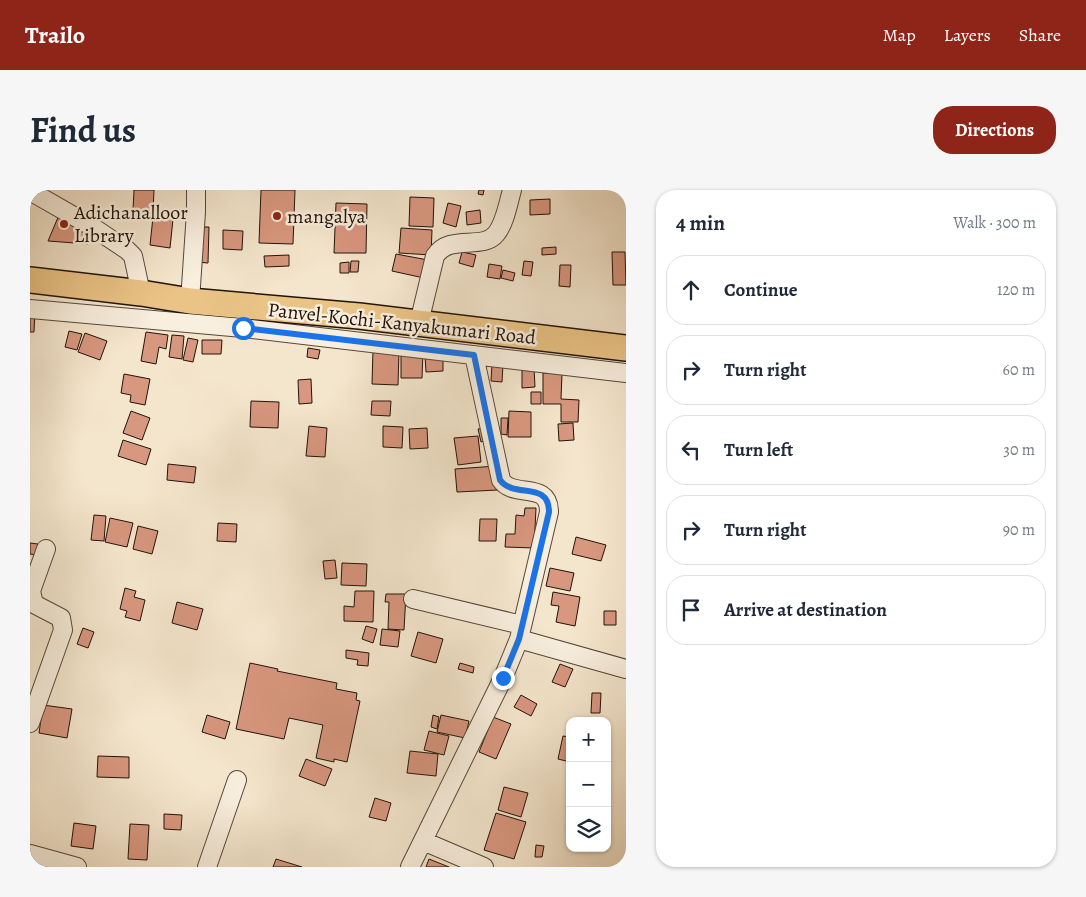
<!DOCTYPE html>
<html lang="en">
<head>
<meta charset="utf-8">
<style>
  :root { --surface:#fff; --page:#f6f6f7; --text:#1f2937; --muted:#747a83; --line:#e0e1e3; --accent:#8f2418 }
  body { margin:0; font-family:Alegreya,serif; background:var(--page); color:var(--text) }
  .controls { position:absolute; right:15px; bottom:15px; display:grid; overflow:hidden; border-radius:10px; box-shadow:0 1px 4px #0004 }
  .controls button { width:45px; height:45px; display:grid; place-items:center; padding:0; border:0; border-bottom:1px solid var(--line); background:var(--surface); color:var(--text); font:25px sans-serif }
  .stop { position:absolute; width:15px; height:15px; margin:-11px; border:4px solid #1a73e8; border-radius:50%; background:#fff }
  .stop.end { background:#1a73e8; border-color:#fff; box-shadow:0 1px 5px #0008 }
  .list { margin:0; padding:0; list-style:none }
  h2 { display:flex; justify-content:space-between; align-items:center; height:65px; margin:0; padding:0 20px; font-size:21px }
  h2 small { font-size:16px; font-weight:400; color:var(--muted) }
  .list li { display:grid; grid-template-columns:32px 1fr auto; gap:15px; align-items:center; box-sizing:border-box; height:70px; margin:0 10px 10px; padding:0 10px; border:1px solid var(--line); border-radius:20px }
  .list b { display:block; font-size:19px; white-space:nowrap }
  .list em { font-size:16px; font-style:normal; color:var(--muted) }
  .icon { flex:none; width:28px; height:28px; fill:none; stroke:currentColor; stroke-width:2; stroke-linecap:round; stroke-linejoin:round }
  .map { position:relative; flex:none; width:596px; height:677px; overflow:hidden; border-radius:20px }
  header { display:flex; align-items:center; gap:30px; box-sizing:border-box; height:70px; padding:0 25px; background:var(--accent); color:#fff }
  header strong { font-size:24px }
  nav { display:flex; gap:28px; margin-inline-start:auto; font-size:18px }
  .intro { display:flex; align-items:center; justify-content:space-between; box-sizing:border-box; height:120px; padding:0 30px }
  h1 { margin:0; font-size:35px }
  .button { padding:12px 22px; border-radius:20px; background:var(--accent); color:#fff; font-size:18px; font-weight:700 }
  main { display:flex; gap:30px; padding:0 30px }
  aside { flex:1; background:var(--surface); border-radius:20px; box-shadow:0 1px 4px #0004 }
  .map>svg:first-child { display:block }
  .building { fill:#d8977f; stroke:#221209 }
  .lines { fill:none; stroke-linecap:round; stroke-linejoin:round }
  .minor-casing { stroke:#56473a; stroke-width:20 }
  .highway-casing { stroke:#221209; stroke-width:28 }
  .minor { stroke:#f8efde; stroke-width:18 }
  .highway { stroke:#eac386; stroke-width:25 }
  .route { stroke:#1a73e8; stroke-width:6 }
  .poi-dot { fill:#8f2418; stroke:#f8efde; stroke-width:2 }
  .labels { text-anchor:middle; stroke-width:5; stroke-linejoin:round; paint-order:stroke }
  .poi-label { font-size:20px; fill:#221209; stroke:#f8efde; text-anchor:start }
  .street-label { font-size:20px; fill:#221209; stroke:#f8efde }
</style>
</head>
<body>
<header>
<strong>Trailo</strong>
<nav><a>Map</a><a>Layers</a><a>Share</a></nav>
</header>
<div class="intro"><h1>Find us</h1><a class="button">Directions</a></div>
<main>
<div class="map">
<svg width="596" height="677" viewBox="0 0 596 677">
  <rect width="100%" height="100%" fill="#f4e6cd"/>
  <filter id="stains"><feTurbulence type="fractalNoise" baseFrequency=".004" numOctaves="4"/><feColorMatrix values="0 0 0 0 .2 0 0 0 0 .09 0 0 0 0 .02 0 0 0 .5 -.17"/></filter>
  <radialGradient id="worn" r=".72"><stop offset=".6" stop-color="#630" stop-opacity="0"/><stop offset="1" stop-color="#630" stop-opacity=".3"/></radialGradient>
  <path class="building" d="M104,0h20l-1,22 -20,-1z
    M231,0h34l-2,54 -34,-1z
    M449,0h5l-1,5 -5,-1z
    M380,7l24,1 -1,29 -24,-1z
    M520,9v15l-20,1v-15z
    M306,13l31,1 -1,49h-32z
    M418,13l13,3 -5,21 -13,-4z
    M450,20l1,13 -14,2 -1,-13z
    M29,25l27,17 2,12 -40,-3z
    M123,27l20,2 -3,29 -20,-3z
    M166,37h13l-1,36 -12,-1z
    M371,38l31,2 -1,25 -32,-2z
    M193,40l20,1 -1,19 -19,-1z
    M526,57v7l-14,1v-7z
    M432,62l14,3 -3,12 -14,-4z
    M582,62h13l1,33h-13z
    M366,64l32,6 -4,18 -32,-7z
    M259,65v11l-24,1 -1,-11z
    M321,71h8l-1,11h-8z
    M494,71l9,1 -2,14 -9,-1z
    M319,72v11h-9v-10z
    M459,74l13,2 -2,13 -13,-2z
    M530,75h11l-1,22 -11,-1z
    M473,80l12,3 -2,8 -12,-3z
    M0,121h5l-1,21h-4z
    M39,141l13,3 -5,16 -12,-3z
    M116,142l22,3 -2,14 -7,-2 -3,17 -15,-3z
    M55,143l22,8 -7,19 -22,-8z
    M142,145l12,1 -2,23 -13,-2z
    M158,148l10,2 -5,22 -10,-2z
    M172,150h20l-1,14h-19z
    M278,158l12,2 -2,9 -11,-2z
    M343,160l26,1 -1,34 -26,-1z
    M371,161h22l-1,27h-21z
    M413,165v16l-17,1 -1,-16z
    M462,173l11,1 -1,18 -11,-1z
    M492,178h12l1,19 -13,1z
    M513,183h19l-1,26 18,1 -1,22h-17v-18h-18z
    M94,184l26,5 -5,26 -15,-3 1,-7 -10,-2z
    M281,189l1,24 -13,1 -1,-24z
    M501,202h10v12h-10z
    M221,211l28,1 -1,26 -28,-1z
    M342,211h19l-1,15 -19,-1z
    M101,221l19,7 -8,22 -19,-7z
    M479,221l22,1v25h-23z
    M471,228h7l-1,17 -6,-1z
    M543,233l1,17 -15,1 -1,-17z
    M279,236l18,2 -2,29 -19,-1z
    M353,236l20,1 -1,21 -19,-1z
    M397,238l1,20 -18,1 -1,-20z
    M454,238l3,12 -6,2 -3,-13z
    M448,246l3,26 -23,3 -4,-27z
    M93,250l28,9 -5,16 -28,-9z
    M138,274l28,3 -2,16 -27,-3z
    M466,276l2,24 -41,2 -2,-23z
    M495,318h11l-2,40 -29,-1 1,-13h9l1,-19 8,1z
    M64,325l12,1 -2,25 -13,-1z
    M80,328l23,5 -6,24 -22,-5z
    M450,329h17l-1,22h-17z
    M188,333l19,1 -1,18 -19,-1z
    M108,336l20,5 -6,23 -19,-5z
    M546,347l30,8 -5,16 -29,-7z
    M0,353l8,1 -2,11 -6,-1z
    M305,370l2,18 -12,1 -2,-18z
    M312,373l25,1 -1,22 -25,-1z
    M520,378l24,5 -4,18 -24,-5z
    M95,398l11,3 -2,6 11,3 -5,21 -15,-4 2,-6 -7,-2z
    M325,401h19l-1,31 -29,-1v-15l10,1z
    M523,402l27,5 -5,29 -19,-4 3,-16 -8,-1z
    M356,404h20l-2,36 -16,-1 1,-27h-4z
    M147,412l26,7 -6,21 -25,-7z
    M574,421h12v14h-12z
    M336,436l11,3 -4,14 -11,-4z
    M53,438l11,4 -6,16 -11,-4z
    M352,439l18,2 -2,16 -18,-2z
    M388,442l25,7 -7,24 -25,-7z
    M316,460l23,3 -1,13 -11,-1 1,-5 -12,-2z
    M220,473l28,6 -1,2 60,12 -1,6 21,4 -1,7 4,1 -13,61 -13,-3v3l-18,-4 7,-33 -34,-7 -5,21 -48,-10z
    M430,473l14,4 -1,6 -15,-4z
    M530,474l13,5 -8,18 -13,-5z
    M562,503h9l-1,20h-9z
    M491,505l16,9 -6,12 -17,-9z
    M13,515l29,4 -5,29 -28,-5z
    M177,525l23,7 -5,17 -23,-7z
    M403,525l6,2 -2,12 -6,-2z
    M411,525l28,6 -4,17 -28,-6z
    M463,527l18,7 -15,35 -17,-7z
    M399,541l20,5 -5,19 -20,-5z
    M533,546l7,1v25l-12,-3z
    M380,561l28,3 -2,22 -29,-3z
    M68,566l31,1v21l-32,-1z
    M276,569l26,10 -7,17 -26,-10z
    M474,597l24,6 -7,24 -23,-7z
    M345,608l16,5 -5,18 -17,-4z
    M466,623l30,9 -12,37 -30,-9z
    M134,624l18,1 -1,15 -17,-1z
    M44,633l22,3 -3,23 -22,-3z
    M100,634l19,1 -2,35 -19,-1z
    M506,655l8,1 -2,11h-7z
    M246,669l26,8h-29z
    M399,669l20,8h-23z"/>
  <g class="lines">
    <defs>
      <path id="minor" d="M0,1l61,35 36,24 6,6 8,37
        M160,111l6,-89v-22
        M0,119l213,19 383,45
        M389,133l16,-67c15,-23 47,-5 61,-22 9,-11 12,-30 16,-44
        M383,409l109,26
        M489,449l107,30
        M0,533l33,-93 -2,-12 -27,-14 -3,-13 15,-42
        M393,651l61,26
        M0,664l47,13
        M177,677l30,-87
        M380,677l93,-189 16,-39 30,-127c0,-32 -36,-13 -48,-32l-27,-125"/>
      <path id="highway" d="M0,90l111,13 49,8 169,15 267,32"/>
    </defs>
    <use href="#minor" class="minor-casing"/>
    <use href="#highway" class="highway-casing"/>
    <use href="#minor" class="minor"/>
    <use href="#highway" class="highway"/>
  </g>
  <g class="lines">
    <path class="route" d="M213,138l231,27 26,125c14,19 49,0 49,32l-30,127 -16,39"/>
  </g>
  <g class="poi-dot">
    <circle cx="247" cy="26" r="5"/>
    <circle cx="34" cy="34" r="5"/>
  </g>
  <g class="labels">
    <g class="poi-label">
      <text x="44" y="29">Adichanalloor<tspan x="44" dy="23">Library</tspan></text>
      <text x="257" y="33">mangalya</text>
    </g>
    <g class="street-label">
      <text transform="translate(372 133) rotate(6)" y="7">Panvel-Kochi-Kanyakumari Road</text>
    </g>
  </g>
  <rect width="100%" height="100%" filter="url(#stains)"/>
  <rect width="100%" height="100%" fill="url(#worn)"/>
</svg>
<div class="controls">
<button>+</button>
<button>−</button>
<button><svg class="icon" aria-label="layers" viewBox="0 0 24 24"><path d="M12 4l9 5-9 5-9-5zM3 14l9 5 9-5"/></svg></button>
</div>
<div class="stop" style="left:213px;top:138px"></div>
<div class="stop end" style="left:473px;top:488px"></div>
</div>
<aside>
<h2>4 min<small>Walk · 300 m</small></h2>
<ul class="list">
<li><svg class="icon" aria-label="ahead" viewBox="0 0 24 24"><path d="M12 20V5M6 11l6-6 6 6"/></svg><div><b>Continue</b></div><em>120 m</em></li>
<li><svg class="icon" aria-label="right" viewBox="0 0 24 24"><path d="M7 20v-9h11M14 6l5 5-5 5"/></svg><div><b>Turn right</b></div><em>60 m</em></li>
<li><svg class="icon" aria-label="left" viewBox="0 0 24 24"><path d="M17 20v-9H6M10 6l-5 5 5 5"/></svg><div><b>Turn left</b></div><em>30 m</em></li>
<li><svg class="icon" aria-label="right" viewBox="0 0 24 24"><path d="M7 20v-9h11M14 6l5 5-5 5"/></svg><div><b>Turn right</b></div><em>90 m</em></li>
<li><svg class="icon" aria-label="arrive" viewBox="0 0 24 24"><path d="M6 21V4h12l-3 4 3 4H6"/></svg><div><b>Arrive at destination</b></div></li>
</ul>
</aside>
</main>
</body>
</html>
